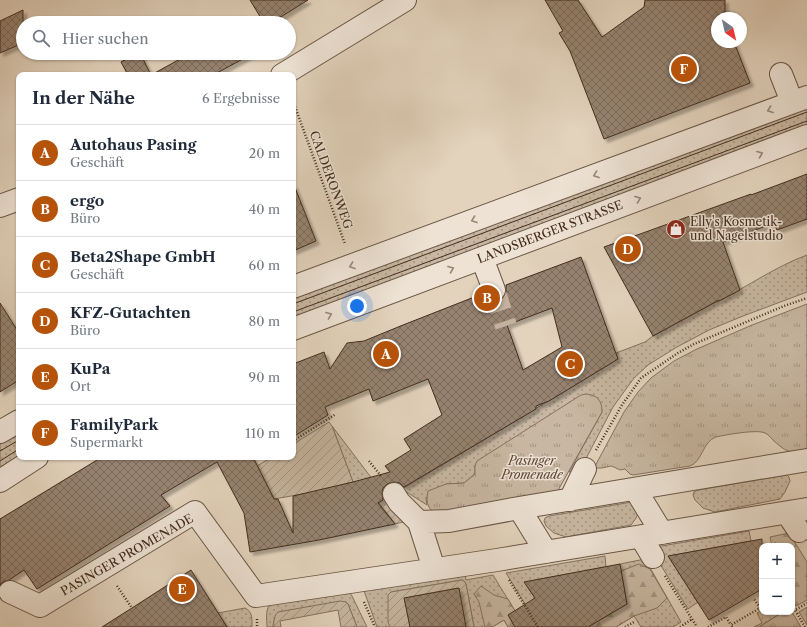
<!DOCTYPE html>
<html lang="de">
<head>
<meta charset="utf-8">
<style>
  :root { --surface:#fff; --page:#f6f6f7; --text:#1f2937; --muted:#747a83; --line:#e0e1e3; --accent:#b45309 }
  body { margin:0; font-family:"Libre Caslon Text",serif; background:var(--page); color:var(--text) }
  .controls { position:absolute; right:12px; bottom:12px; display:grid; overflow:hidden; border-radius:8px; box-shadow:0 1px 3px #0004 }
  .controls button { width:36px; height:36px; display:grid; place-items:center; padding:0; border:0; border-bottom:1px solid var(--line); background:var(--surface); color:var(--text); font:20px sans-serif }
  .compass { position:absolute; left:711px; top:12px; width:36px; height:36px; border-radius:50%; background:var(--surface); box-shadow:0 1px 3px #0004; rotate:146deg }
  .you { position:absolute; left:357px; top:306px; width:14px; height:14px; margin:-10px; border:3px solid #fff; border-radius:50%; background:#1a73e8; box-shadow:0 0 0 6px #1a73e833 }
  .badge { display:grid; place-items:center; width:26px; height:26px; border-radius:50%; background:var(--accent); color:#fff; font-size:13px; font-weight:700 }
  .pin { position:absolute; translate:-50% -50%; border:2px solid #fff; box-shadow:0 1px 4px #0006 }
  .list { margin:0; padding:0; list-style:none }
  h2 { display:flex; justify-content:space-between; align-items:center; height:52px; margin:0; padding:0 16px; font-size:17px }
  h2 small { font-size:13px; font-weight:400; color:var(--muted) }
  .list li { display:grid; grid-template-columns:26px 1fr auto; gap:12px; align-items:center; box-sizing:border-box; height:56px; padding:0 16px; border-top:1px solid var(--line) }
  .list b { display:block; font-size:15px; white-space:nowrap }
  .list p { margin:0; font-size:13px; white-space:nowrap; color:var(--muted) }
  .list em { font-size:13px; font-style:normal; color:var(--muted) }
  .icon { flex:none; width:22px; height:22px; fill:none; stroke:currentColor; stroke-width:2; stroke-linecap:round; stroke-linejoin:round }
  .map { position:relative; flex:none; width:807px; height:627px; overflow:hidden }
  .search { position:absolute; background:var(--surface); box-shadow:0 1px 3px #0004; left:16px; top:16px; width:280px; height:44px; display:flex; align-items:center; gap:10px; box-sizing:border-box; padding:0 14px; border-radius:22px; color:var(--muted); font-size:15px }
  .panel { position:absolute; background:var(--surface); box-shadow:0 1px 3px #0004; left:16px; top:72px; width:280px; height:388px; border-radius:8px }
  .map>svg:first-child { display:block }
  .grass { fill:url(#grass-dots); stroke:#867260 }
  .forest { fill:url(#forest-firs); stroke:#867260 }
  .park { fill:url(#park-tufts); stroke:#867260 }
  .garden { fill:url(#garden-furrows); stroke:#867260 }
  .building { fill:url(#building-cross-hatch); stroke:#432c1d; fill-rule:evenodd; filter:url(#shadow) }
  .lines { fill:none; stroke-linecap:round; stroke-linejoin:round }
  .minor-tunnel { stroke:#c3b29d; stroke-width:22; stroke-dasharray:22 11; stroke-linecap:butt }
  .minor-casing { stroke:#6b5645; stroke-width:24 }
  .path { stroke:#432c1d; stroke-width:2.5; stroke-dasharray:1 2; stroke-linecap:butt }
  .minor { stroke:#ede2d4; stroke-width:22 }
  .tram { stroke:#432c1d; stroke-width:1 }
  .oneway { stroke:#988778 }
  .labels { text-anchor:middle; stroke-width:3; stroke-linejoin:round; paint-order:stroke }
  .street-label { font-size:12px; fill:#432c1d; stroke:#ede2d4 }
  .poi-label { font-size:12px; fill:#432c1d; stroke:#ede2d4; text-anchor:start }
  .park-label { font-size:12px; font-style:italic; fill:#5e4838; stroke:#ede2d4 }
</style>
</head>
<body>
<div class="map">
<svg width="807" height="627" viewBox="0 0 807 627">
  <defs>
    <pattern id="grass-dots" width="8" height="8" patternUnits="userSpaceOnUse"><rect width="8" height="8" fill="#c8b7a2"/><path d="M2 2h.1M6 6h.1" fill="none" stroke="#a49583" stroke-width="1.8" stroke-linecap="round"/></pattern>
    <pattern id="forest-firs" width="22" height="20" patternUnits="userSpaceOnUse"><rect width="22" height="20" fill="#c8b7a2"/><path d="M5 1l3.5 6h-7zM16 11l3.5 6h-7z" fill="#a49583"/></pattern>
    <pattern id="park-tufts" width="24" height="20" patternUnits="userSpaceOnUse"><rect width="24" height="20" fill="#c8b7a2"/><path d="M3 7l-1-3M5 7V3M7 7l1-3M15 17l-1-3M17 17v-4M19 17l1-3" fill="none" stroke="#a49583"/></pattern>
    <pattern id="garden-furrows" width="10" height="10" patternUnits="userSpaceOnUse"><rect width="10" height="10" fill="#c8b7a2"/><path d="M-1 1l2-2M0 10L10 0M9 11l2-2" fill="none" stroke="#a49583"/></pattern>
    <pattern id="building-cross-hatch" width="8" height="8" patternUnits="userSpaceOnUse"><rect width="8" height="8" fill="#968370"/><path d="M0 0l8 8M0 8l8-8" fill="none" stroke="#7c6b5b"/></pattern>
    <filter id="shadow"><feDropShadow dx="3.5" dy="3.5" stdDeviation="1" flood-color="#0004"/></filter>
  </defs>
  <rect width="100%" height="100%" fill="#e3d3bd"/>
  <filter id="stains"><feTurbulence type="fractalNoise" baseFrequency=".005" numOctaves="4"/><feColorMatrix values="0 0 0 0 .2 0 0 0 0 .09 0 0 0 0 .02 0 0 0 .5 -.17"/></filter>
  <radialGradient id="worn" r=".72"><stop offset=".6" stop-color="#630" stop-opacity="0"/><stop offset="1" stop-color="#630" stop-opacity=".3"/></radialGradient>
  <path class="grass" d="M807,105v23l-514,192v-23z
    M807,255v37l-64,24 -34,14 -32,17 -29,18 -14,13 -21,29 -33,63 -11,2 33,-60 -127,54v8l-11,9 -18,1 -20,14 1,7 -25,-16 216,-130 -2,-6 29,-11 8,-6 63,-34 3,-1c29,-15 58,-35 88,-46z
    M332,426l41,54 -20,2z
    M19,433v24l-19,11v-24z
    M787,475l2,2 1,4 -5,11 -5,7 -65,13 -12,-4 -8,-8 -2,-5 1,-3 4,-2z
    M638,501l3,6 -5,11 -5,7 -65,12 -12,-4 -8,-7 -2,-5 1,-3 4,-2z
    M749,531l2,10 -82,15 29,46 -10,7 -38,-61z
    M605,556l1,11 -81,15 28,43 -14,2 -33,-54z
    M645,559l36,63 -8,5h-32l-7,-11 -18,11h-28l39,-23 -7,-40z
    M464,570l2,10 27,-5 22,36 -7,4 7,12h-7l-4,-7 -12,7h-18l-8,-43 -2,-3 -2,-1 -71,12v35h-14l-14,-39z
    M349,592l3,4 15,31h-10l-9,-23 -73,13 -2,10h-6c0,-7 -2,-17 3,-23z
    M807,607v18l-8,-13z
    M245,608c8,4 7,11 7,19h-25l-9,-14z
    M762,610v2h21l-24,15h-5l8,-4 -5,-10z"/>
  <path class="forest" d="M789,533l18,29v38l-11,6 -4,-4v-56h-20l-2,-9z
    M639,564l11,5 17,29 -10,10 -23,8 -18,11h-28l39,-23 -6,-33z
    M481,586l13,9 14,4 7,12 -7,4 7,12h-7l-4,-7 -12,7h-7l-6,-25 -5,-8z"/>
  <path class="park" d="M807,304v146c-19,2 -18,4 -33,-9 -3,-3 -6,-7 -9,-8 -8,-4 -40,2 -49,4 -14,5 -13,24 -26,29l-57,9 -3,-1 -5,-5 -5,1 -6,-3 -3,-1 -9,2h-8l30,-56 14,-20 13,-14 23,-17 23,-12 55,-24z
    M586,394c11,1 16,6 16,18l-46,82 -118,24c-9,-11 -13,-12 -10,-27l18,-7 18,-1 11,-9v-8l2,-5 104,-66z
    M783,612h9l9,15h-42z"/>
  <path class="garden" d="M329,422l3,4 21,56 -45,11 -34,6 -17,-33 15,-9h21v-13z
    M361,480h12l31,41 -1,1 -8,2z
    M462,580l2,1 2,3 8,43h-8l-8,-39 -53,10 5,29h-20l-2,-5v-27l3,-3z
    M340,601l6,1 2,2 9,23h-16l-3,-17 -58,11 1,6h-8c1,-5 1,-12 5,-15z"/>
  <path class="building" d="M250,0h58l-37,23h-7z
    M545,0h33l24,37 42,-30 1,-7h80v18h-8v24h17l16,41 -146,56 -34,-88 -11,-18 4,-2z
    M23,10v33l-23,10v-32z
    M137,53h3l11,22 40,-22h63l-41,22h-85l-7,-13z
    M807,174v45l-30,11 -3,-7 -51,19 7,20 10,28 -21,11v-1l-66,36 -49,-89 147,-53v1z
    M293,185h1l22,56 -23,10z
    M581,257l37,102 -69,42 -13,5v3l-132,78 -4,-4 -6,-1 -7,2 -4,4 -1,6 1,6 -5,3 17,21 -76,16 -69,12 -6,-39 -27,-51 -56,33 9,11 -133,83 -13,-19 -15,10 -6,2 -3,3v-66l102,-62h151l21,42h4l15,34v-37l60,-14 37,-10 -5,-6 26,-16 -7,-11 38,-24 -14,-36 -55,22 -4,-12 -44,18 3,8 -35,22v-73l31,-12 6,17 17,-26 17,-2 39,-16 79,-31 4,6 6,2h6l6,-4 2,-6v-7zM552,308l10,39 -39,23 -16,-45z
    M0,303l19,30v47l-19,12z
    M762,539v50l-53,31 -41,-64z
    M620,564l7,40 -39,23h-73l-7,-12 27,-17 -11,-16z
    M191,570l36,57h-125l30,-19z
    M459,588l7,39h-56l-6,-29z"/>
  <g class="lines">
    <path class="minor-tunnel" d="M494,290l12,36"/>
    <defs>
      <path id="minor" d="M781,74l11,28
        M282,75l123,-75
        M0,206l19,-7
        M482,258l12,32
        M293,287l514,-190
        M293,329l514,-193
        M0,432l19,-11
        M0,481l37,-24
        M635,489l27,44
        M394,494l5,8 20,20 30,-1 70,-13 288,-48
        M570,500l15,-31
        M519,508l27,44
        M787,513l12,18
        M419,522l15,47
        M641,537l12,20
        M10,592l30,14 155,-94 61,84 241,-36 310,-51"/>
    </defs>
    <use href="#minor" class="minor-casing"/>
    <path class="path" d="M293,101l52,143
      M293,441l43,-27
      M596,450l26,-45 19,-27 37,-25 16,-9 90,-38 23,-8
      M369,461l12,15
      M665,576l32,51
      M509,580l29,47
      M117,586l15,22
      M364,602l11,25
      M257,619v8
      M625,627l9,-5
      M680,627l12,-8
      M708,627l18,-10 5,8
      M732,627l-1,-2 29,-17 -6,-9
      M805,627l-10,-17 12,-7"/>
    <use href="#minor" class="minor"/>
    <path class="tram" d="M293,304l514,-192
      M293,312l514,-191
      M0,451l19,-11
      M0,461l19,-12"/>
  </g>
  <defs><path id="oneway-chevron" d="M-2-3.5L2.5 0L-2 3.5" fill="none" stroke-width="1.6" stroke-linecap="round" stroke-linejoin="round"/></defs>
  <g class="oneway">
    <use href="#oneway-chevron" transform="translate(770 110) rotate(160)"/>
    <use href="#oneway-chevron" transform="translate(760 154) rotate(-21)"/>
    <use href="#oneway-chevron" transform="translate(596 175) rotate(160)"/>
    <use href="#oneway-chevron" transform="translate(638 199) rotate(-21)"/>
    <use href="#oneway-chevron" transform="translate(474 220) rotate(160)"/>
    <use href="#oneway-chevron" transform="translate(352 266) rotate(160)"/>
    <use href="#oneway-chevron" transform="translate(451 269) rotate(-21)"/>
    <use href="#oneway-chevron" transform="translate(329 315) rotate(-21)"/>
  </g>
  <defs>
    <symbol id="shop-disc" viewBox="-11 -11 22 22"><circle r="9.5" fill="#8f2418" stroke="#ede2d4"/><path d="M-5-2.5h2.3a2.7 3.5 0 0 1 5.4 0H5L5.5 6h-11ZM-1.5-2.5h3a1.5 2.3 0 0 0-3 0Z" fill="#fff"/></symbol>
  </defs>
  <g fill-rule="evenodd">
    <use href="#shop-disc" x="665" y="218" width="22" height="22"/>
  </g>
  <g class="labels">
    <g class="street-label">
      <text transform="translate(331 180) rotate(70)" y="4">CALDERONWEG</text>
      <text transform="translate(550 232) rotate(-21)" y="4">LANDSBERGER STRASSE</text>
      <text transform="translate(127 555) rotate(-30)" y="4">PASINGER PROMENADE</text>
    </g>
    <g class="poi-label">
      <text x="690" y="226">Elly's Kosmetik-<tspan x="690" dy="14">und Nagelstudio</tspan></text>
    </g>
    <g class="park-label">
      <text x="532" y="465">Pasinger<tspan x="532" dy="14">Promenade</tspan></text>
    </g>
  </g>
  <rect width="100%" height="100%" filter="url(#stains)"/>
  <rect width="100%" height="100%" fill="url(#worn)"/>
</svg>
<div class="controls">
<button>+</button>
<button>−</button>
</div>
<svg class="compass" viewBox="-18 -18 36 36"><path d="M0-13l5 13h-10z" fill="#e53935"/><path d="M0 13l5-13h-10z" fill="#747a83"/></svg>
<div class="you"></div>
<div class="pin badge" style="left:386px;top:354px">A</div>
<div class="pin badge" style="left:487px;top:298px">B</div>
<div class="pin badge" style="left:570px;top:364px">C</div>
<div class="pin badge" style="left:628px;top:249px">D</div>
<div class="pin badge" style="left:182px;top:589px">E</div>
<div class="pin badge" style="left:684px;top:69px">F</div>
<div class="search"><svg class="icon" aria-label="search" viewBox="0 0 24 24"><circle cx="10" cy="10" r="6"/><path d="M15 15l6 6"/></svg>Hier suchen</div>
<section class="panel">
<h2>In der Nähe<small>6 Ergebnisse</small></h2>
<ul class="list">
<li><span class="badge">A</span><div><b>Autohaus Pasing</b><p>Geschäft</p></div><em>20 m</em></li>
<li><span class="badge">B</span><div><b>ergo</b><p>Büro</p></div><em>40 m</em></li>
<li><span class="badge">C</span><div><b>Beta2Shape GmbH</b><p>Geschäft</p></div><em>60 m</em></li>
<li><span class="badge">D</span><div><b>KFZ-Gutachten</b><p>Büro</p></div><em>80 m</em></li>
<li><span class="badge">E</span><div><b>KuPa</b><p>Ort</p></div><em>90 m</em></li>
<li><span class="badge">F</span><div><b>FamilyPark</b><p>Supermarkt</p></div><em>110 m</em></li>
</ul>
</section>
</div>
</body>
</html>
